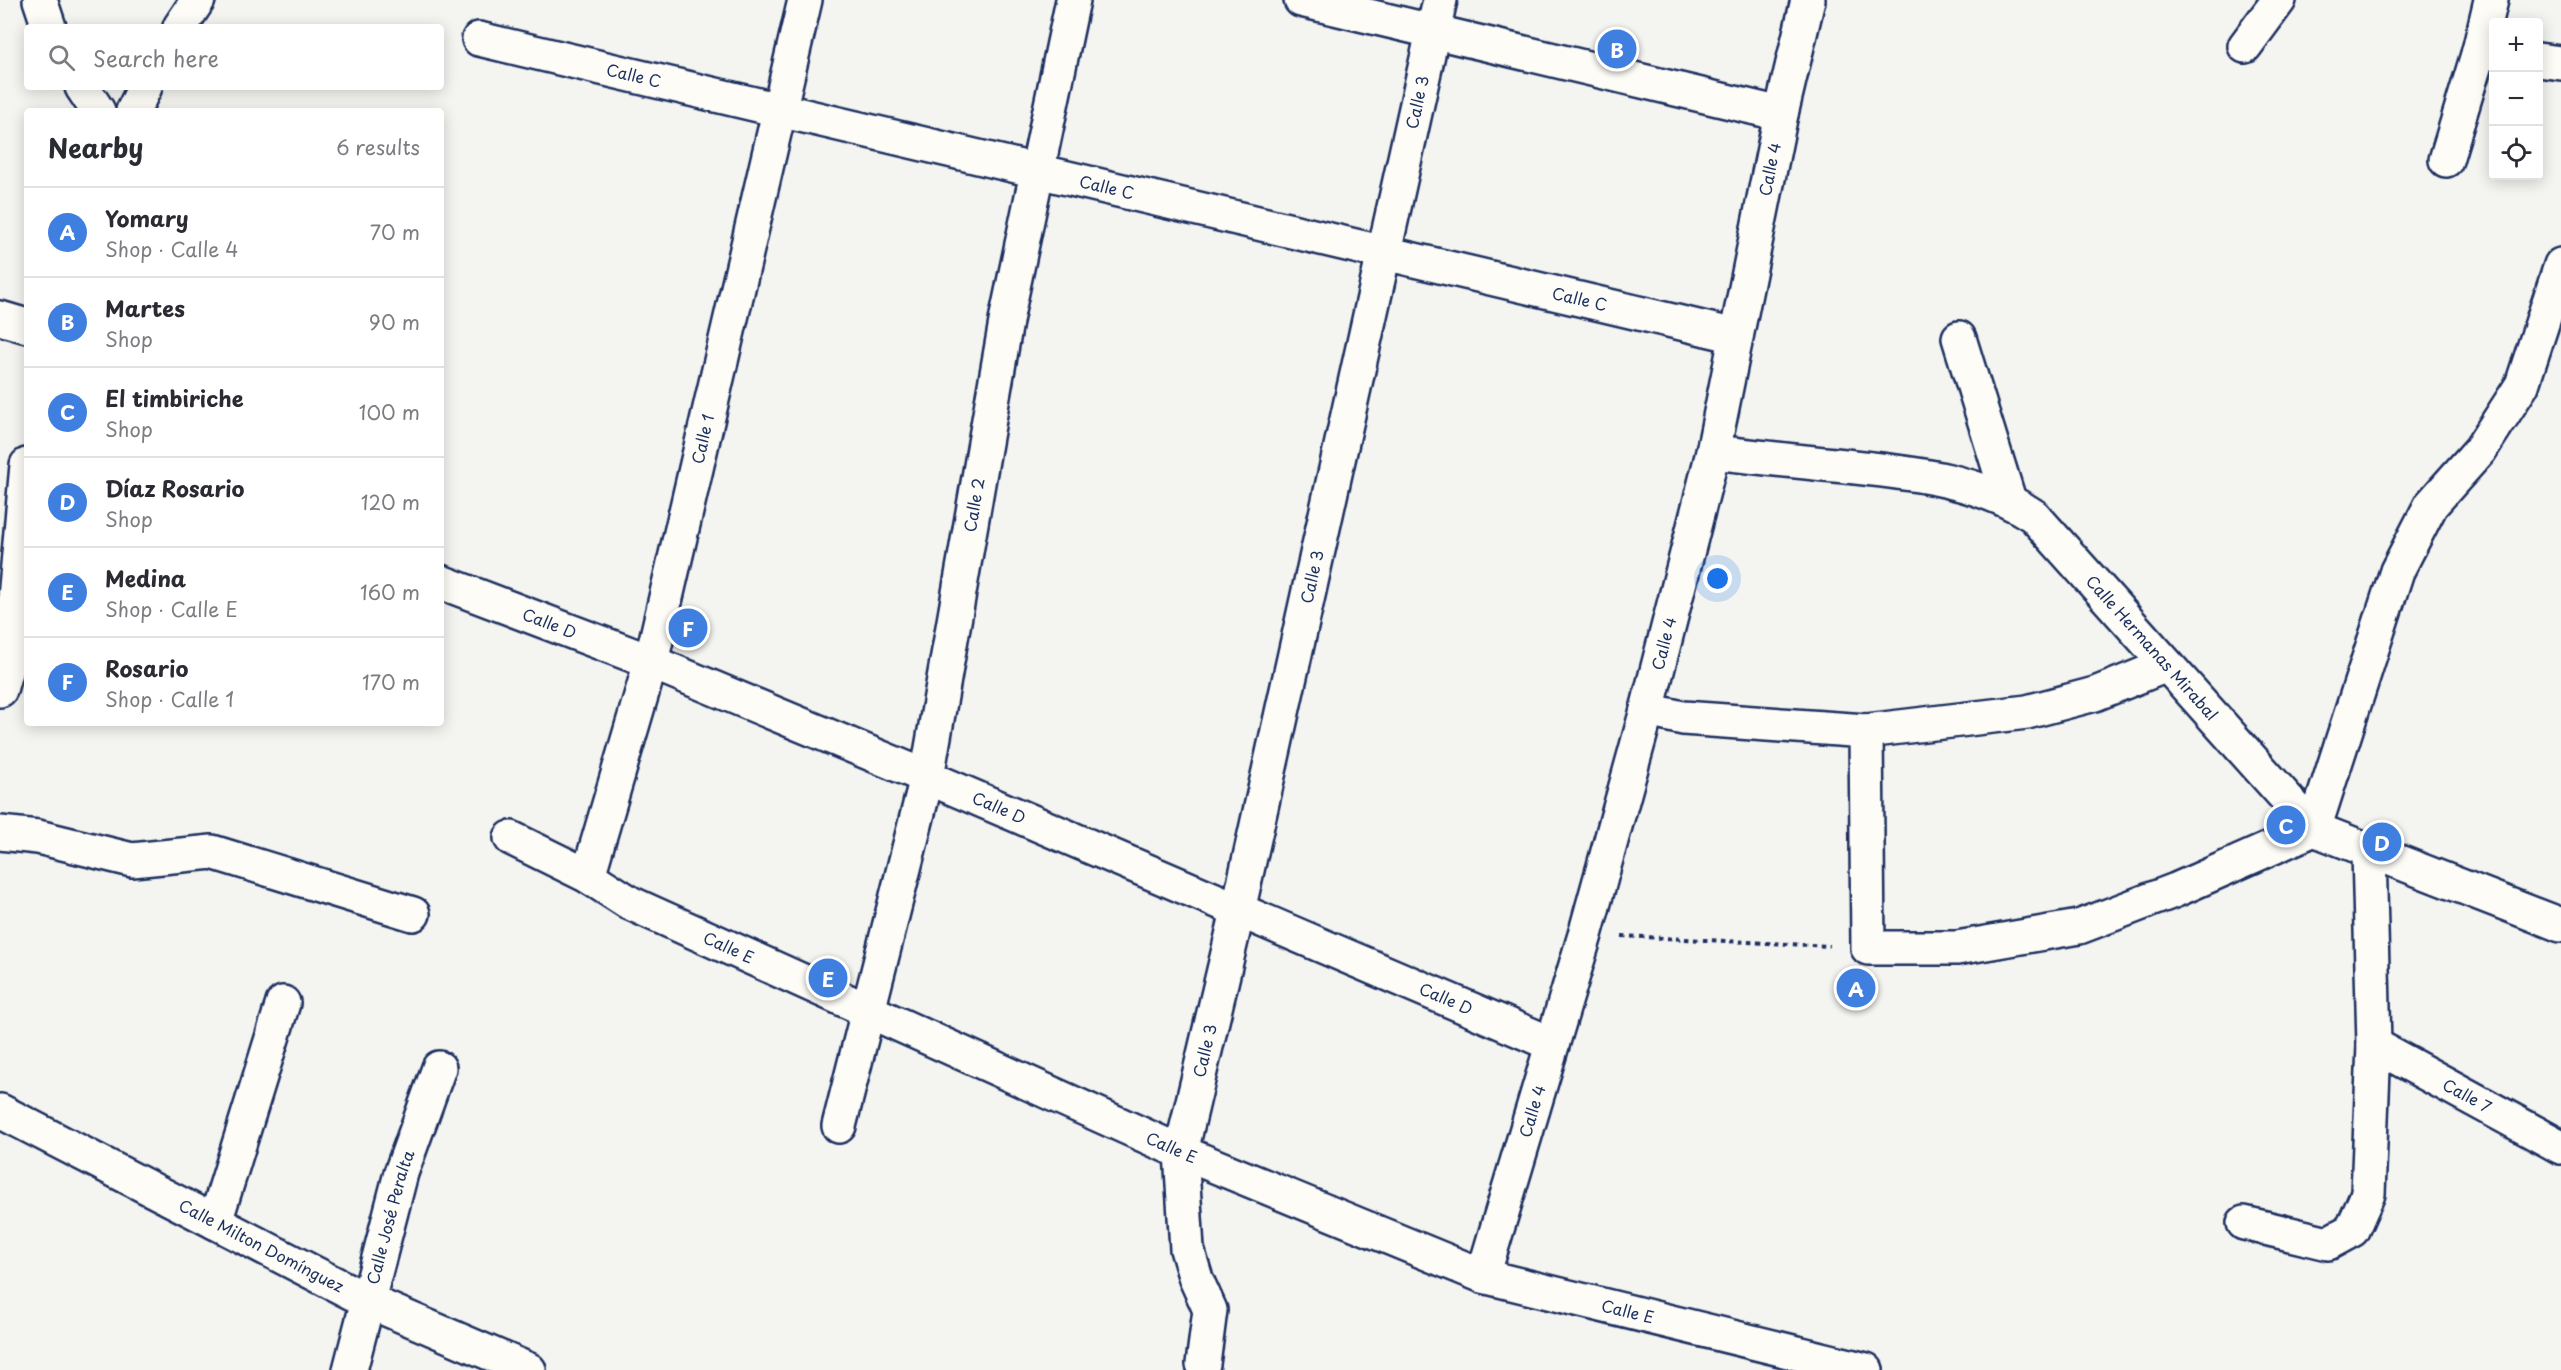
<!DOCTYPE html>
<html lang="en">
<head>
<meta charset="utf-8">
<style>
  :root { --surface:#fff; --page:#f7f7f7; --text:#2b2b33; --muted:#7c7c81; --line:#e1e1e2; --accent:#0b8043 }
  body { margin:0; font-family:"Playpen Sans",sans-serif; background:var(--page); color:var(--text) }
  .controls { position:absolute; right:18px; top:18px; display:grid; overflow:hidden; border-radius:6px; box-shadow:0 3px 15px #0003 }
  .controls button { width:54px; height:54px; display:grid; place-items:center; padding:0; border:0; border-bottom:2px solid var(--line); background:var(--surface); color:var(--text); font:30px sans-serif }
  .you { position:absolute; left:1718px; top:579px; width:21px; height:21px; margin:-15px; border:4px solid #fff; border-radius:50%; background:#1a73e8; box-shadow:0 0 0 9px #1a73e833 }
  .badge { display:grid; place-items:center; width:39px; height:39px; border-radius:50%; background:var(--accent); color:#fff; font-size:20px; font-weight:700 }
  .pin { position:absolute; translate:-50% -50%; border:3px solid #fff; box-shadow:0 2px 6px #0006 }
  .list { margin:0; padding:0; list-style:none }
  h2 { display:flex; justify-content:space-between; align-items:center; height:78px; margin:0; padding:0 24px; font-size:26px }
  h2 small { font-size:20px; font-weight:400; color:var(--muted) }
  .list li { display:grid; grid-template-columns:39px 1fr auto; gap:18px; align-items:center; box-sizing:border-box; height:90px; padding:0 24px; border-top:2px solid var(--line) }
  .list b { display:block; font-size:22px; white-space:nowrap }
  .list p { margin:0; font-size:20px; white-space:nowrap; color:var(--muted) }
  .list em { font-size:20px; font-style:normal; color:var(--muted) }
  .icon { flex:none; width:33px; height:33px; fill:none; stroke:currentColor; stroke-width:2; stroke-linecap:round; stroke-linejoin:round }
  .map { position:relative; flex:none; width:2561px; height:1370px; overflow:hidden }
  .search { position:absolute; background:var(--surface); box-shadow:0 3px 15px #0003; left:24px; top:24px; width:420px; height:66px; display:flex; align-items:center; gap:15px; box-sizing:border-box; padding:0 21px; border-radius:6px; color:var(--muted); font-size:22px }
  .panel { position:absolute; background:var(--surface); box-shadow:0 3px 15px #0003; left:24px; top:108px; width:420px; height:618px; border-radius:6px }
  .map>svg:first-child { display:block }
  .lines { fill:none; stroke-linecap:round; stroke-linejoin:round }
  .minor-casing { stroke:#1b2f5e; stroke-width:38 }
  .path { stroke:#1b2f5e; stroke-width:4; stroke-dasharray:4.5 4.5; stroke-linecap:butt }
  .minor { stroke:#fdfcf7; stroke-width:33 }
  .labels { text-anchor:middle; stroke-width:4.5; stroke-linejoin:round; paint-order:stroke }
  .street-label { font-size:16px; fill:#1b2f5e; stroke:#fdfcf7 }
</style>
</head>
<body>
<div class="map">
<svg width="2561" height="1370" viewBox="0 0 2561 1370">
  <rect width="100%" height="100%" fill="#f4f4f1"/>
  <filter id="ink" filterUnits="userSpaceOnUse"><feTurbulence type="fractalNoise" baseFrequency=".0167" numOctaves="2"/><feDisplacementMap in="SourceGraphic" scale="12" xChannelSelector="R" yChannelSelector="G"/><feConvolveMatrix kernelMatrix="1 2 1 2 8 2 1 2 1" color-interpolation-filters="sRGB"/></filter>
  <g filter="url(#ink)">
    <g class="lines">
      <defs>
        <g id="minor">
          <path d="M40,0l9,27"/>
          <path d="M1301,0l480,114"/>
          <path d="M2491,0l-12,51 15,2"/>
          <path d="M180,27l18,-27"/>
          <path id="s1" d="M479,39l1257,297"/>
          <path d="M2245,46l34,-46"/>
          <path d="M2538,60l23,3"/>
          <path d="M82,87l16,24"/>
          <path d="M133,111l12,-24"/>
          <path d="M2446,160l33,-109"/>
          <path d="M0,318l27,8"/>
          <path d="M1959,338l50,162"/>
          <path id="s2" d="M1713,452c44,5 88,10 132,14 66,7 133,13 189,50l280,313 247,96"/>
          <path id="s3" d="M441,582l210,80 276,115 625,267"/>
          <path d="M0,690l10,-36 17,-189"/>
          <path d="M1647,710l36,8 183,13 161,-19 68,-18 72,-29"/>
          <path d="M1866,731l2,217h89l122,-21 97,-37 138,-61 83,-258 34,-66 49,-55 42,-65 39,-120"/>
          <path d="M0,833l38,4 94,23 80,-8 201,62"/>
          <path id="s4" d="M511,838l77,38 42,27 551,249 302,124 383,94"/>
          <path id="s5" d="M588,876l63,-214 154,-662"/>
          <path id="s6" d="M2374,1045l187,102"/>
          <path id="s7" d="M0,1111l368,190 161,69"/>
          <path id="s8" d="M839,1126l88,-349 80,-461 66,-316"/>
          <path d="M215,1222l68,-219"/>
          <path d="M2244,1223l84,20 24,-13 16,-36 6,-149 -5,-193"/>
          <path id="s9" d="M1483,1276l102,-341 62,-225 66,-258 68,-338 27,-114"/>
          <path id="s10" d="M1203,1364l7,-54 -14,-31 -9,-30 -6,-97 57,-241 202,-911"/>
          <path id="s11" d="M350,1370l51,-197 38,-105"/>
        </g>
      </defs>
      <use href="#minor" class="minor-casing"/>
      <path class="path" d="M1622,936l208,10"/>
      <use href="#minor" class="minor"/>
    </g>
  </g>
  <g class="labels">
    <g class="street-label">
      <text dy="6" stroke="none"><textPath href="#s1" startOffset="159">Calle C</textPath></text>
      <text dy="6" stroke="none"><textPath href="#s10" startOffset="1293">Calle 3</textPath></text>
      <text dy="6" stroke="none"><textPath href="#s9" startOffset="1144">Calle 4</textPath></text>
      <text dy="6" stroke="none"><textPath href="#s1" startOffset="645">Calle C</textPath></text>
      <text dy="6" stroke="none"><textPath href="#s1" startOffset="1131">Calle C</textPath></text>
      <text dy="6" stroke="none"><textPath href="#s5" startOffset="452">Calle 1</textPath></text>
      <text dy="6" stroke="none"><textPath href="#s8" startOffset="636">Calle 2</textPath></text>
      <text dy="6" stroke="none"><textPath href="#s10" startOffset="807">Calle 3</textPath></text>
      <text dy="6" stroke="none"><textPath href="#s3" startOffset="116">Calle D</textPath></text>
      <text dy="6" stroke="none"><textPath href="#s9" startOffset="658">Calle 4</textPath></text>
      <text dy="6" stroke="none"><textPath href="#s2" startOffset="507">Calle Hermanas Mirabal</textPath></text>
      <text dy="6" stroke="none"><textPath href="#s3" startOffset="602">Calle D</textPath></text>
      <text dy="6" stroke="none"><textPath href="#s4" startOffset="244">Calle E</textPath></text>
      <text dy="6" stroke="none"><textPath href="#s3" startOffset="1088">Calle D</textPath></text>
      <text dy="6" stroke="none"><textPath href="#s10" startOffset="321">Calle 3</textPath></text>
      <text dy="6" stroke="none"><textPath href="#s6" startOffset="106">Calle 7</textPath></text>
      <text dy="6" stroke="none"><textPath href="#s9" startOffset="172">Calle 4</textPath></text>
      <text dy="6" stroke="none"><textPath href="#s4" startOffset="730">Calle E</textPath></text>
      <text dy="6" stroke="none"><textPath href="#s11" startOffset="158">Calle José Peralta</textPath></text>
      <text dy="6" stroke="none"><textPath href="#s7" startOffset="294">Calle Milton Domínguez</textPath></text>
      <text dy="6" stroke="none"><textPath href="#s4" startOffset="1216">Calle E</textPath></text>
    </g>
  </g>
</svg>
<div class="controls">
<button>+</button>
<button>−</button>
<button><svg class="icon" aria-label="locate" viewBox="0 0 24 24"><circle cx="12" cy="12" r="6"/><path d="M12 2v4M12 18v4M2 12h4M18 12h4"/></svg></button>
</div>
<div class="you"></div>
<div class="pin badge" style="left:1856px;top:988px;background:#3f7fe0">A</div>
<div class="pin badge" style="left:1617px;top:49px;background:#3f7fe0">B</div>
<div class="pin badge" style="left:2286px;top:825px;background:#3f7fe0">C</div>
<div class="pin badge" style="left:2382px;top:842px;background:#3f7fe0">D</div>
<div class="pin badge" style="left:828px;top:978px;background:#3f7fe0">E</div>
<div class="pin badge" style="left:688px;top:628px;background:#3f7fe0">F</div>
<div class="search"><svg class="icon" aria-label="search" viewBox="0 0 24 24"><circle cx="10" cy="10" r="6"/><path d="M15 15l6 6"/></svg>Search here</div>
<section class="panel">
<h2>Nearby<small>6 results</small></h2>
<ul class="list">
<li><span class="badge" style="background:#3f7fe0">A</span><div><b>Yomary</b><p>Shop · Calle 4</p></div><em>70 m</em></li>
<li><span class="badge" style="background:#3f7fe0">B</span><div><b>Martes</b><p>Shop</p></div><em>90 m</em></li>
<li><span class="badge" style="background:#3f7fe0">C</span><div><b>El timbiriche</b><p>Shop</p></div><em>100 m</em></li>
<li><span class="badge" style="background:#3f7fe0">D</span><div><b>Díaz Rosario</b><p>Shop</p></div><em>120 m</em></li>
<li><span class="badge" style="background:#3f7fe0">E</span><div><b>Medina</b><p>Shop · Calle E</p></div><em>160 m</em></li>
<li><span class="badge" style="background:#3f7fe0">F</span><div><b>Rosario</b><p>Shop · Calle 1</p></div><em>170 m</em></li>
</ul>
</section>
</div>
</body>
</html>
